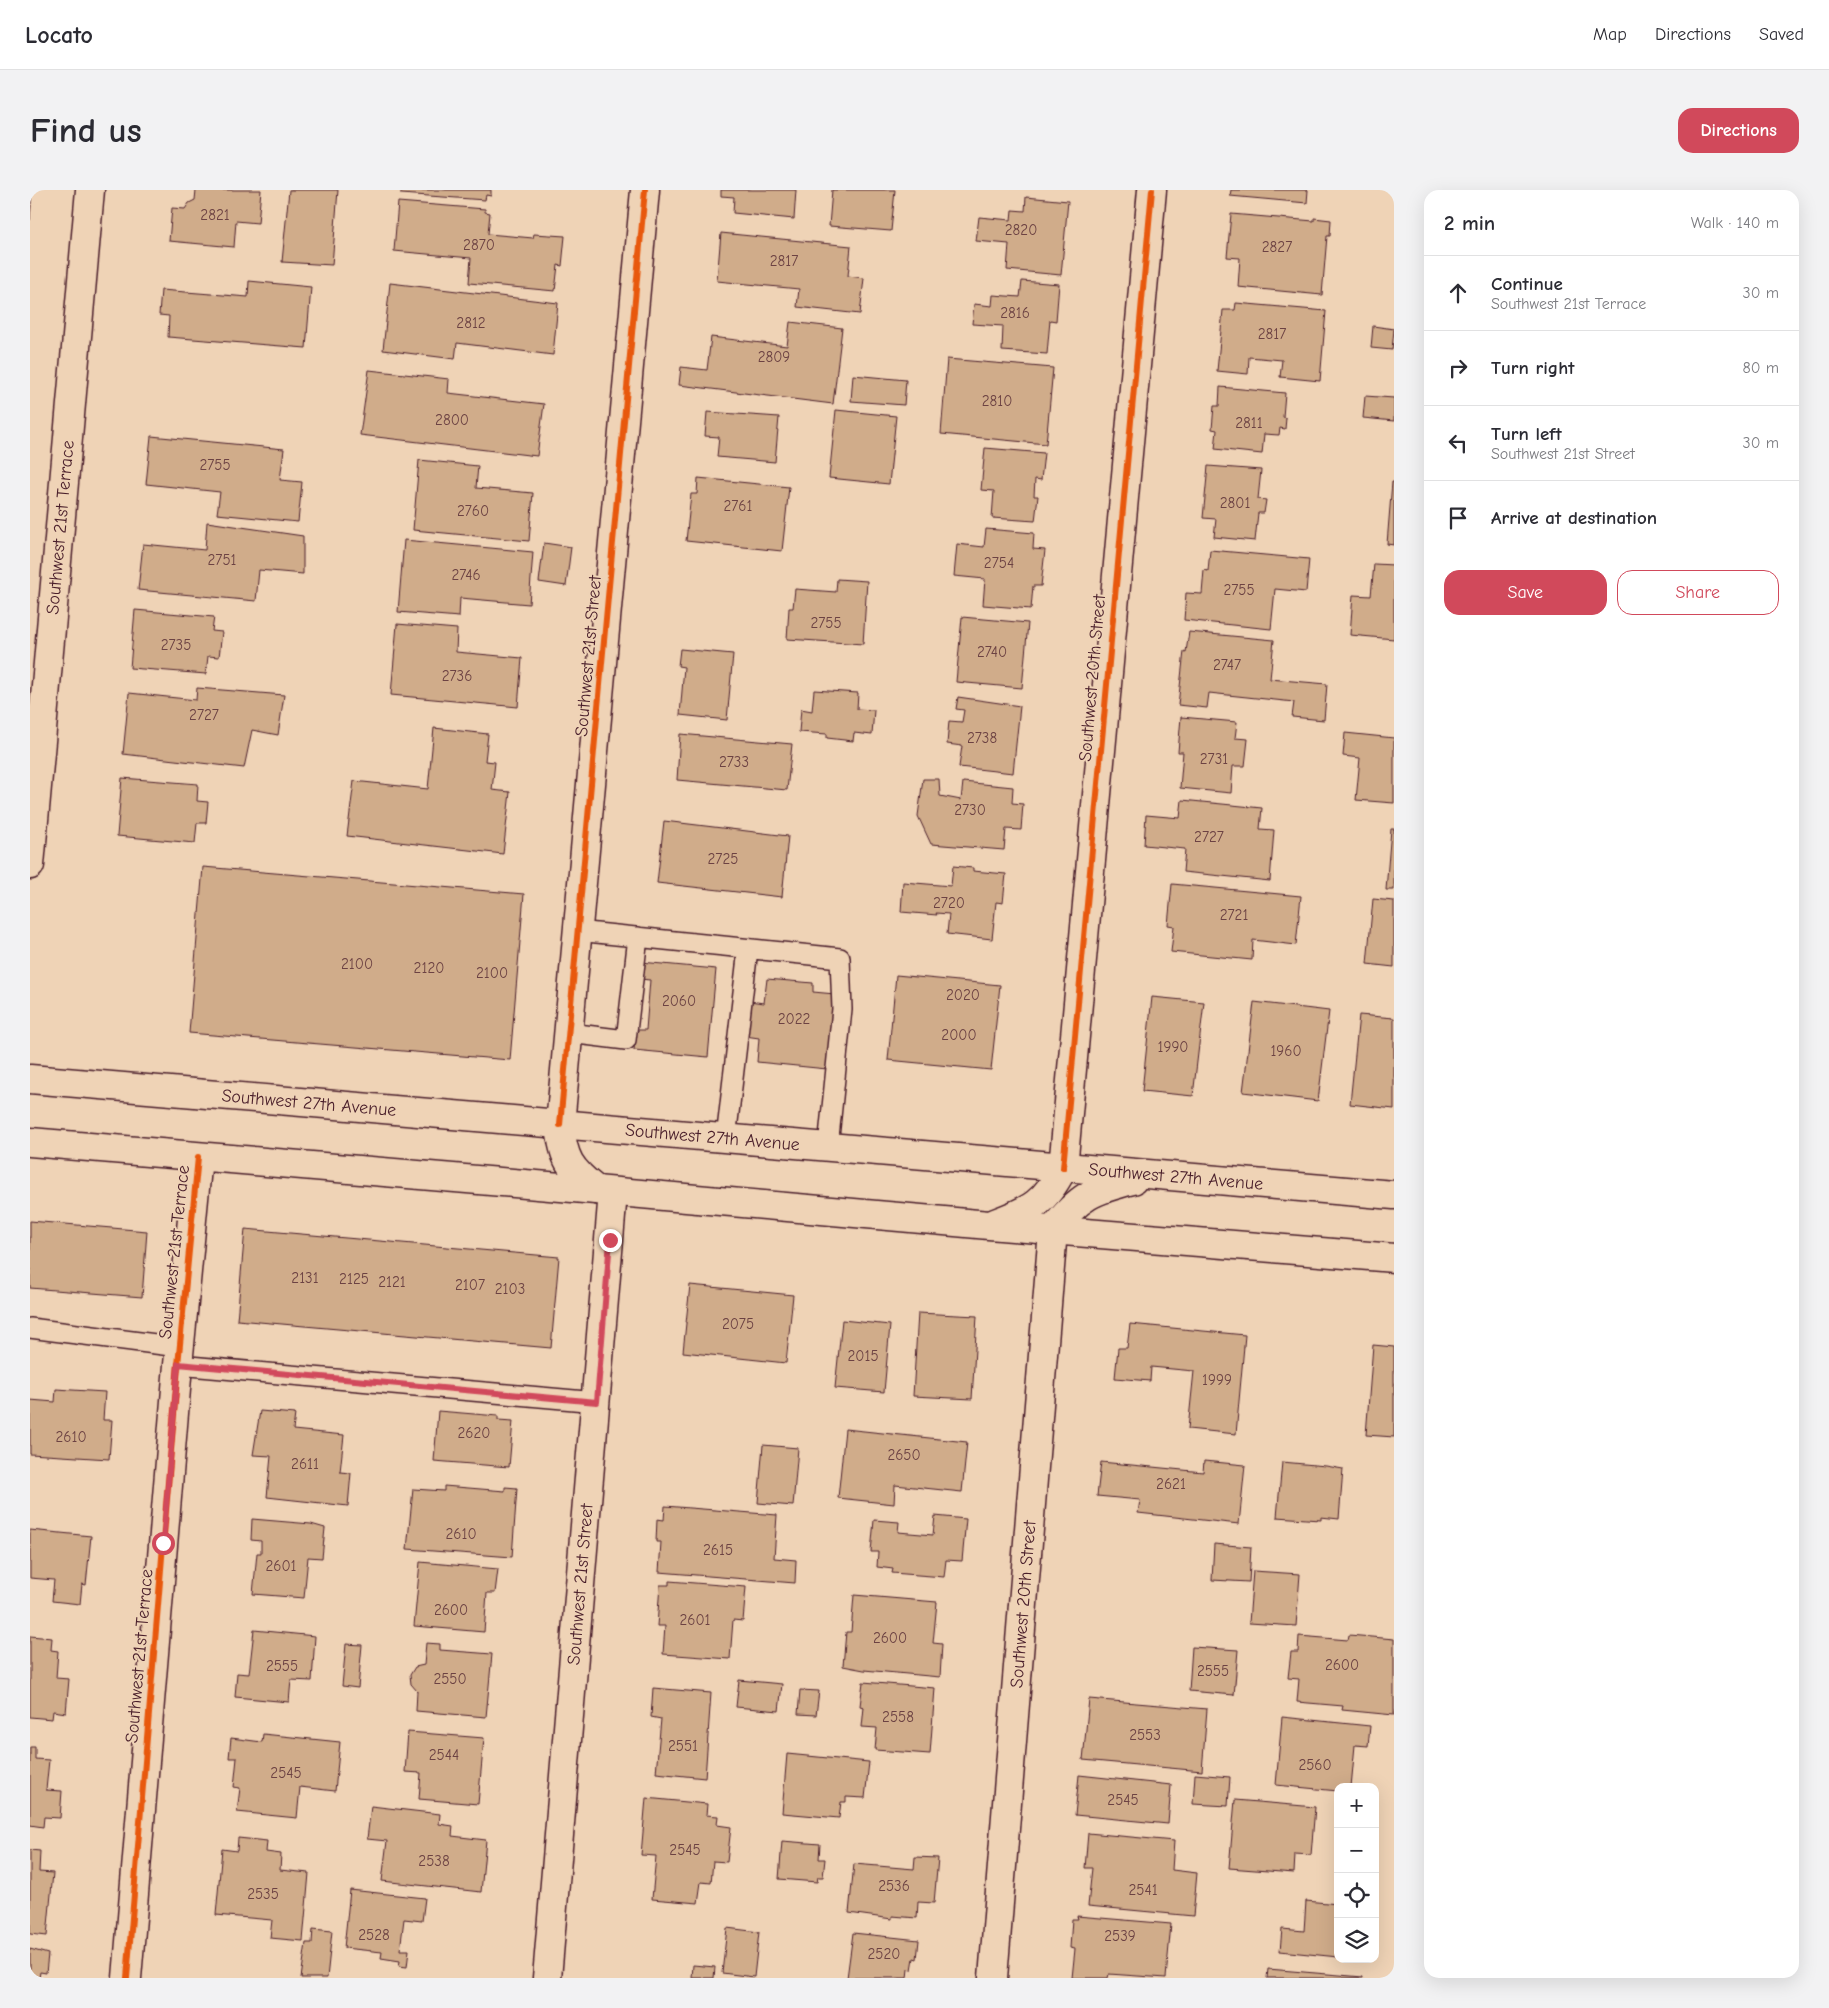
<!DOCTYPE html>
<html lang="en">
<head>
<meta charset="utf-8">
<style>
  :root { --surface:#fff; --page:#f2f2f3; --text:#2b2b33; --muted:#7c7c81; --line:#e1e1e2; --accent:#d1495b }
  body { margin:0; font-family:"Comic Neue",sans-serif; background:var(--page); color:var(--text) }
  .controls { position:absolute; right:15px; bottom:15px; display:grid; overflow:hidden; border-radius:10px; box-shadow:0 5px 20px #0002 }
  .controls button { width:45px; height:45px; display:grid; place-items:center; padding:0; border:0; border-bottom:1px solid var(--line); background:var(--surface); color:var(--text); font:25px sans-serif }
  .stop { position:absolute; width:15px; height:15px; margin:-11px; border:4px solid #d1495b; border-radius:50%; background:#fff }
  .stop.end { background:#d1495b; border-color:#fff; box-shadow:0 1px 5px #0008 }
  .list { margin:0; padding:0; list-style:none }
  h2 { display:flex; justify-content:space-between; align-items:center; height:65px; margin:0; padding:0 20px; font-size:21px }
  h2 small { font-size:16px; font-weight:400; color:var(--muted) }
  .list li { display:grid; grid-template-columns:32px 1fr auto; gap:15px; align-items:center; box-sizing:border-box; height:75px; padding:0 20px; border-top:1px solid var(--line) }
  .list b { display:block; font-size:19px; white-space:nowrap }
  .list p { margin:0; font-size:16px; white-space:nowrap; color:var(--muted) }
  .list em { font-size:16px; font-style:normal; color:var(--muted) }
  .actions { display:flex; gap:10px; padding:15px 20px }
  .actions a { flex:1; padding:11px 0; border:1px solid var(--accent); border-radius:15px; text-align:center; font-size:18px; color:var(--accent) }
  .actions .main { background:var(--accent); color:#fff }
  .icon { flex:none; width:28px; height:28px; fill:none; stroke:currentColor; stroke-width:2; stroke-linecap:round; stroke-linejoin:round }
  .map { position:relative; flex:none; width:1364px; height:1788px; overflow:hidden; border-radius:15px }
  header { display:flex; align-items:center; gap:30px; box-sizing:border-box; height:70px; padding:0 25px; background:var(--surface); border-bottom:1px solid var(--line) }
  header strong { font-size:24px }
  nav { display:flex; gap:28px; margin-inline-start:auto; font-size:18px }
  .intro { display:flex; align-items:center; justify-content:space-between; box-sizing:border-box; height:120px; padding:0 30px }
  h1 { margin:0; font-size:35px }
  .button { padding:12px 22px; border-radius:15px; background:var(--accent); color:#fff; font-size:18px; font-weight:700 }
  main { display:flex; gap:30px; padding:0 30px }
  aside { flex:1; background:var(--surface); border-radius:15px; box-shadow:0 5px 20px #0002 }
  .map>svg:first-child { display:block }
  .building { fill:#d0ac8a; stroke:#4a1f2b }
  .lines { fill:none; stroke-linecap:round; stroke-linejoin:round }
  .lane-casing { stroke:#4a1f2b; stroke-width:22 }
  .street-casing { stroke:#4a1f2b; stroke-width:31 }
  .highway-casing { stroke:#4a1f2b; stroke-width:31 }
  .lane { stroke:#efd3b6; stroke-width:19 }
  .street { stroke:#efd3b6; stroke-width:28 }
  .highway { stroke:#efd3b6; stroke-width:28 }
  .cycleway-casing { stroke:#efd3b6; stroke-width:9 }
  .cycleway { stroke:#e8590c; stroke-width:6 }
  .route { stroke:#d1495b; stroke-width:6 }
  .labels { text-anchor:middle; stroke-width:4; stroke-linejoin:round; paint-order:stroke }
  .number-label { font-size:15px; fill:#6c4243 }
  .street-label { font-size:18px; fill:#4a1f2b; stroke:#efd3b6 }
</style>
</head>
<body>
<header>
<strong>Locato</strong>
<nav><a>Map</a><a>Directions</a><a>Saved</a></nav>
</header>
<div class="intro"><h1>Find us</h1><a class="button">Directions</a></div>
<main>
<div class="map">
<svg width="1364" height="1788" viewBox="0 0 1364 1788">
  <rect width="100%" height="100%" fill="#efd3b6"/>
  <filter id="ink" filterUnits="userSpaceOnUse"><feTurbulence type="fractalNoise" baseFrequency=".02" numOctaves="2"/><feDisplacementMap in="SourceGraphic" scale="10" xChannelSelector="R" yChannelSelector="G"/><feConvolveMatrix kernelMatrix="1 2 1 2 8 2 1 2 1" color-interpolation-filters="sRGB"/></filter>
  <g filter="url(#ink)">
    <path class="building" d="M0,0h2l-2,30z
      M166,0h65l-3,33 -22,-2 -2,26 -65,-6 3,-33 13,1 4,-6 6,-3z
      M259,0h49l-6,75 -50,-3z
      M371,0h90v6l-5,-1 -1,5 -84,-6z
      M691,0h75l-2,29 -61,-6 1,-16 -13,-1z
      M802,0h63l-4,41 -62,-5z
      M1201,0h77l-1,13 -77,-7z
      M996,7l42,4 -7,74 -54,-5 2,-26 -33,-3 3,-24 32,3 1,-10 13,1z
      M368,12l87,7v3l5,1 -2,21 45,4 1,-4 31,2 -3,30 -4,-1 -3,26 -86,-8 2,-25 -77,-7z
      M1201,24l83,7v-3l17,2 -1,16h-3l-5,59 -84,-8 2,-29 -13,-1z
      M691,43l130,13 -3,30 16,2 -4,36 -63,-7 2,-18 -82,-8z
      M219,91l62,6 -5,61 -138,-11 1,-21 -10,-1 2,-25 87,7z
      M992,91l37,3 -3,37 -6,-1 -3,34 -45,-3 1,-25 -31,-2 2,-20 18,2 1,-11 27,2z
      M360,93l168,20 -5,52 -96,-12 -2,16 -72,-9z
      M1206,113l90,8 -6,70 -40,-4 2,-17 -33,-3 -1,17 -31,-3 6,-61h12z
      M760,132l52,6 -9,76 -154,-19 2,-18 26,3 4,-33 76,9z
      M1343,136l21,3 -2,21 -21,-2z
      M917,169l106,9 -7,76 -105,-10z
      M339,180l80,9 -1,14 96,11 -7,52 -177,-21z
      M823,185l53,5 -2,25 -53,-4z
      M1190,197l65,6 -2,24 3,1 -1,11 -5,-1 -1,7 -15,-1 -2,20 -47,-5 2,-19 -5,-1 2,-23h5z
      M1335,206l29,2v23l-31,-3z
      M806,220l60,6 -7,68 -60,-6z
      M677,222l72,5 -4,45 -58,-5 2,-20 -14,-1z
      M121,246l133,13 -4,31 22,2 -4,40 -81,-8 3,-22 -74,-8z
      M955,258l59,5 -3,27 -6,-1 -1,17h4l-3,25 -43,-3 2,-27 -13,-1z
      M389,270l59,6 -2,22 57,5 -4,48 -116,-11z
      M1178,276l53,4 -3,29 8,1 -2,13h-6l-3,28 -41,-4 2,-18 -13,-1z
      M668,288l91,9 -7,64 -96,-10 5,-47h6z
      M1362,292h2v63l-7,-1z
      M177,332l96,14v38l-44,-4 -3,31 -118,-11 5,-46 62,6z
      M956,339l48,4 -1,16 12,1 -4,36h-8l-2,23 -48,-4 2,-26 -31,-3 3,-32 27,3z
      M374,350l129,12 -4,52 -69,-6 -1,19 -61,-5z
      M514,353l27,4 -5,39 -27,-4z
      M1180,360l99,9 -3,33 -31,-3 -4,40 -87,-9 2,-27 16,1 2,-24 4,1z
      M1344,374l20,1v74l-44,-4 3,-40 18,1z
      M807,389l30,2 -4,63 -76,-5 2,-31h4l2,-19 41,3z
      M105,420l79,7 -2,14 10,1 -3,25 -11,-1 -2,18 -76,-6z
      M932,427l66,6 -6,65 -66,-6z
      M367,434l60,5 -1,23 66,6 -4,49 -127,-12z
      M1159,442l85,8 -4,39 57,5 -3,36 -32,-3 2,-15 -85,-9 -2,15 -29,-3 6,-54 2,1z
      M650,459l53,5 -6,66 -47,-5 4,-48 -6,-1z
      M167,498l87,7 -6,40 -26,-5 -8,38 -121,-14 6,-61 67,7z
      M784,500l44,3 -1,16 17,1 -2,25 -18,-2 -1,8 -26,-3v-4l-28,-2 2,-23 11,2z
      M928,507l62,9 -7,67 -54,-6 3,-21 -15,-2 2,-23 13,1 2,-12 -8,-1z
      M1151,527l56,5 -2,16 13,1 -3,27h-12l-2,27 -51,-5 3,-36h-5z
      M404,538l54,6 -3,27 10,1 -3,28 18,2 -7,62 -156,-18 7,-55 74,8z
      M1315,543l49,5v65l-38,-3 4,-42 -17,-2z
      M650,544l112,10 -5,46 -110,-10z
      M92,588l76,6 -1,17 11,1 -2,21h-9l-2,20 -78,-7z
      M893,589h16l1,17 21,4 2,-18 50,5 -1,16 11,1 -2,26 -15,-1 -2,21 -73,-6 -13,-28z
      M1152,610l80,8 -2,21 14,1 -4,51 -87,-9 2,-23 -41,-4 2,-30 34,3z
      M634,631l124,15 -6,61 -125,-14z
      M1361,639h3v61h-8z
      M923,676l20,2v3l33,3 -3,29 -7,-1 -4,37 -45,-5 2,-20 -13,-1 1,2 -36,-3 2,-30 48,4z
      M173,677l321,27 -14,166 -321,-27z
      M1142,694l129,12 -5,49 -43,-5 -1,20 -81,-8 3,-26 -6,-1z
      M1343,709l21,2v66l-27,-3z
      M611,772l75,7 -8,88 -74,-7 2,-20h10l4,-50 -10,-1z
      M866,785l104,10 -9,85 -103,-10z
      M737,789l46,4v9l22,2 -8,75 -70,-7 2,-24 -14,-2 4,-35 15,2z
      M1122,807l52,5 -11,94 -51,-5z
      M1224,812l75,9 -11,90 -75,-9z
      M1329,825l35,3v91l-44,-5z
      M0,1031l117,10 -5,66 -112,-9z
      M215,1039l314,28 -8,91 -314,-28z
      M660,1095l103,10 -7,68 -103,-11z
      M888,1123l59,3 -5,83 -59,-3z
      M812,1130l48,5 -6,67 -49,-4z
      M1100,1134l115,11 -9,99 -48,-5 6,-58 -43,-4 -1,14 -35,-3 3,-30h9z
      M1343,1155l21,2v90l-28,-2z
      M26,1199l49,3 -2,28h9l-3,39 -79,-5v-54l25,2z
      M230,1221l35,3 -2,16 51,5 -4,37 11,1 -3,33 -81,-9 4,-41 -18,-1z
      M408,1221l60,5v4l15,1 -4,46 -75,-6z
      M815,1239l122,13 -5,50 -67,-7 -1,19 -56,-6z
      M733,1255l35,3 -5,58 -35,-3z
      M1174,1271l41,4 -6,59 -101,-11 2,-13 -43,-4 4,-34 102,10z
      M1252,1272l44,4 17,3 -4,50 -18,-2v3l-44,-3z
      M414,1296l61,5v-4l12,1 -5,69 -105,-8 6,-60 31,2z
      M635,1316l112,9 -3,43 22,2 -1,23 -136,-11 2,-30h-5l1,-23 7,1z
      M905,1326l31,3 -4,42 -16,-1 -2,17 -52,-4 1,-4 -16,-2 1,-15h-7l3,-32 25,2 -1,10 35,3z
      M222,1329l59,5 14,4 -3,30 -14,-1 -4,41 -51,-4 4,-41h4v-12l-10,-1z
      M0,1340l61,6 -5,49 -4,-1 -2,20 -28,-3 2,-21 -24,-2z
      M1184,1354l37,3 -2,35 -37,-2z
      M390,1372l78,7 -3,24h-8l-3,39 -70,-6z
      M1223,1381l47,3 -4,52 -47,-3z
      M639,1391l77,6 -3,34 -10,-1 -3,39 -67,-5 2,-28h-8l3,-41h9z
      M824,1405l83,7 -4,41 9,1 -2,33 -76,-7 -21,-4 3,-34h5z
      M224,1440l61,6 -3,45 -21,-1 -2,22 -54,-5 2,-24 12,1z
      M1319,1445l45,4v76l-52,-5 1,-4 -46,-4 2,-23 -11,-1 3,-26h7l1,-16 49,4z
      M0,1446l22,2 -1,12 7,1 -2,27 13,1 -3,34 -13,-2 -1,8 -22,-2z
      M396,1453l14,1v6l52,4 -6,63 -70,-6 1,-20 -6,-7 -1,-9 5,-8 9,-2z
      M316,1454l16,1 -4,43 -16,-2z
      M1162,1457l46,3 -4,45 -45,-4z
      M709,1490l43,4 -3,27 -43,-4z
      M833,1492l72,6 -5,66 -55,-4 2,-22 -15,-1 2,-20 -4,-1z
      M623,1498l58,5 -6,85 -49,-5 5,-54 -10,-2z
      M770,1500l19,1 -3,24 -18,-1z
      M1059,1509l118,10 -5,62 -119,-11z
      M1252,1527l88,9 -2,20 -13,-1 -4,42h-13v4l-62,-6z
      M378,1542l76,6 -6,66 -59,-5 2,-26 -16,-1z
      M233,1544l77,8 -5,49 -35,-4 -3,31 -60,-6 3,-24 -6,-1 3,-29h-8l2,-20 31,4z
      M0,1557h5v12l14,1 -3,30 16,1 -2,27 -16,-1 -1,10 -13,-2z
      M757,1564l82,8 -4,36 -19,-1v5h-5l-2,16 -57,-5z
      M1165,1584l35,3 -2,29 -35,-2z
      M1049,1585l92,10 -3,39 -93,-9z
      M616,1608l61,6 -1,11 12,1 -1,9 14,2 -4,35 -14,-1 -2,22 -10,-1 -3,21 -46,-4 4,-43 -15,-1z
      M1205,1610l80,7 -4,48 -16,-1 -1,19 -65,-5z
      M341,1616l69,8 -1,10 14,2 -1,10 34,4 -5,52 -99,-11 5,-40 -20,-2z
      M1058,1643l86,8 -2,29 25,3 -4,43 -105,-10 4,-38h-7z
      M208,1648l29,3 -1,11 15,2 -1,16 29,3 -6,68 -33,-3 2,-18 -56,-5 6,-66 15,2z
      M752,1651l38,3 -1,15h6l-2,18h-5l-1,5 -38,-3z
      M0,1660l10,1 -1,21 14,1 -6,63 -17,-2z
      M885,1667l23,1 -4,45 -16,-1 -1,16 -25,-2v3l-43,-6 5,-49 60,5z
      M320,1700l75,8 -3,23 -18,-2 -4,31h9l-2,17 -8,-1 1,-5 -19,-3 1,-6 -38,-4z
      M1276,1711l32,3v53l-58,-6 2,-22 22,2z
      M1047,1726l94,8 -5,54 -57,-4 -1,4h-36l3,-29 -5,-1 2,-29h6z
      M697,1738l32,4 -5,45 -32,-4z
      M283,1739l19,2 -5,47h-26l5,-35h6z
      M823,1743l66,7 -2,19 -3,-1 -2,12 -4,-1 -1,9h-60z
      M0,1759l18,5 -2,19 -6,-1 -1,6h-9z
      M663,1775l22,2 -1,11h-22z
      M1238,1779l95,8v1h-96z"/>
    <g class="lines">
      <defs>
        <path id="lane" d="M547,741l263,27 2,51 -14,138
          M539,843l57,7 12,-103
          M696,949l22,-190
          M0,1138l149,19
          M148,1175l419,37"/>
        <g id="street">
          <path id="s1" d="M0,675l60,-675"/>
          <path d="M530,935l85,-935"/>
          <path d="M1033,978l89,-978"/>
          <path d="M97,1788l51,-613 20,-208"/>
          <path id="s2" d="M517,1788l66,-786"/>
          <path id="s3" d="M963,1788l60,-748"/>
        </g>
        <g id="highway">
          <path id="s4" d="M0,889l1364,116"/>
          <path d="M530,935c3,34 10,44 36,65"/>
          <path d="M0,952l566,48 393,35 405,33"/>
          <path d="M965,1033c36,-13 50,-20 68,-55"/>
          <path d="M1023,1040c26,-34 40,-40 80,-50"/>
        </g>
      </defs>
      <use href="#lane" class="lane-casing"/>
      <use href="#street" class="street-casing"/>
      <use href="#highway" class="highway-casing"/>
      <use href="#lane" class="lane"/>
      <use href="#street" class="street"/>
      <use href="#highway" class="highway"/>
      <defs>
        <path id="cycleway" d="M530,935l85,-935
          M1033,978l89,-978
          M97,1788l51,-613 20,-208"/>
      </defs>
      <use href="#cycleway" class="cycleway-casing"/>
      <use href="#cycleway" class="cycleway"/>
    </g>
  </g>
  <g class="lines" filter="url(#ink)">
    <path class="route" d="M133,1353l15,-179 419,38 13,-162"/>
  </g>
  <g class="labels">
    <g class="number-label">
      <text x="185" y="30">2821</text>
      <text x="991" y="45">2820</text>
      <text x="449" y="60">2870</text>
      <text x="1247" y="62">2827</text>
      <text x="754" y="76">2817</text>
      <text x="985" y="128">2816</text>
      <text x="441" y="138">2812</text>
      <text x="1242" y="149">2817</text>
      <text x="744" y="172">2809</text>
      <text x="967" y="216">2810</text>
      <text x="422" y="235">2800</text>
      <text x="1219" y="238">2811</text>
      <text x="185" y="280">2755</text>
      <text x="1205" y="318">2801</text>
      <text x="708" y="321">2761</text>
      <text x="443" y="326">2760</text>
      <text x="192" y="375">2751</text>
      <text x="969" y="378">2754</text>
      <text x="436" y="390">2746</text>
      <text x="1209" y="405">2755</text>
      <text x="796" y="438">2755</text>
      <text x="146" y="460">2735</text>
      <text x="962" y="467">2740</text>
      <text x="1197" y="480">2747</text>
      <text x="427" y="491">2736</text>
      <text x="174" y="530">2727</text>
      <text x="952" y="553">2738</text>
      <text x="1184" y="574">2731</text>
      <text x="704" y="577">2733</text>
      <text x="940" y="625">2730</text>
      <text x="1179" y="652">2727</text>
      <text x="693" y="674">2725</text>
      <text x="919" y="718">2720</text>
      <text x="1204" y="730">2721</text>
      <text x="327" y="779">2100</text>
      <text x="399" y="783">2120</text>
      <text x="462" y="788">2100</text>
      <text x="933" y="810">2020</text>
      <text x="649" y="816">2060</text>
      <text x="764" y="834">2022</text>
      <text x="929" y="850">2000</text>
      <text x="1143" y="862">1990</text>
      <text x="1256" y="866">1960</text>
      <text x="275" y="1093">2131</text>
      <text x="324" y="1094">2125</text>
      <text x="362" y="1097">2121</text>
      <text x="440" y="1100">2107</text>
      <text x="480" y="1104">2103</text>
      <text x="708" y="1139">2075</text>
      <text x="833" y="1171">2015</text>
      <text x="1187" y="1195">1999</text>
      <text x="444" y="1248">2620</text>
      <text x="41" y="1252">2610</text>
      <text x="874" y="1270">2650</text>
      <text x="275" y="1279">2611</text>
      <text x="1141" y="1299">2621</text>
      <text x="431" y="1349">2610</text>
      <text x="688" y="1365">2615</text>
      <text x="251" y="1381">2601</text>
      <text x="421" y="1425">2600</text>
      <text x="665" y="1435">2601</text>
      <text x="860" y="1453">2600</text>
      <text x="1312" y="1480">2600</text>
      <text x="252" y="1481">2555</text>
      <text x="1183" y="1486">2555</text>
      <text x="420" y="1494">2550</text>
      <text x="868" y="1532">2558</text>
      <text x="1115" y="1550">2553</text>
      <text x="653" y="1561">2551</text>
      <text x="414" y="1570">2544</text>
      <text x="1285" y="1580">2560</text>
      <text x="256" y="1588">2545</text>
      <text x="1093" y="1615">2545</text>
      <text x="655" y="1665">2545</text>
      <text x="404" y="1676">2538</text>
      <text x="864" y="1701">2536</text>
      <text x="1113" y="1705">2541</text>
      <text x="233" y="1709">2535</text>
      <text x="344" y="1750">2528</text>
      <text x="1090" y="1751">2539</text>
      <text x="854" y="1769">2520</text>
    </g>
    <g class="street-label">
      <text dy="6" stroke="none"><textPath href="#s1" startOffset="339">Southwest 21st Terrace</textPath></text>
      <text transform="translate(558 466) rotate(-85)" y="6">Southwest 21st Street</text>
      <text transform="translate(1062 488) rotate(-85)" y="6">Southwest 20th Street</text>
      <text dy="6" stroke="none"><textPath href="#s4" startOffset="280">Southwest 27th Avenue</textPath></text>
      <text dy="6" stroke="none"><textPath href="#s4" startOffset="685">Southwest 27th Avenue</textPath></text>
      <text dy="6" stroke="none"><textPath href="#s4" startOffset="1150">Southwest 27th Avenue</textPath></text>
      <text transform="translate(144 1062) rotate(-84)" y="6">Southwest 21st Terrace</text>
      <text dy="6" stroke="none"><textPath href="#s2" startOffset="395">Southwest 21st Street</textPath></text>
      <text dy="6" stroke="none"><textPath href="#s3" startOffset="375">Southwest 20th Street</textPath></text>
      <text transform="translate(109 1466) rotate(-85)" y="6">Southwest 21st Terrace</text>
    </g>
  </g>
</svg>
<div class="controls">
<button>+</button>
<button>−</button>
<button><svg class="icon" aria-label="locate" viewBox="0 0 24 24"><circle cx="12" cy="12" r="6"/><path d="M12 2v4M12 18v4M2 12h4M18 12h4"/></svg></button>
<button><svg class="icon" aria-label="layers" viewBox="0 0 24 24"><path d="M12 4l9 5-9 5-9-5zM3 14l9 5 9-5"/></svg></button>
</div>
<div class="stop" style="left:133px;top:1353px"></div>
<div class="stop end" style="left:580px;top:1050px"></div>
</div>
<aside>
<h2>2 min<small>Walk · 140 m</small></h2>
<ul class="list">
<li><svg class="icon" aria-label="ahead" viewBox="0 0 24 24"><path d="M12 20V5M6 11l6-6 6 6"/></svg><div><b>Continue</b><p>Southwest 21st Terrace</p></div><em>30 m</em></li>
<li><svg class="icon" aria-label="right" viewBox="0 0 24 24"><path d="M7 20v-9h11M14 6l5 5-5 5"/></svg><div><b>Turn right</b></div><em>80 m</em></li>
<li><svg class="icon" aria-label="left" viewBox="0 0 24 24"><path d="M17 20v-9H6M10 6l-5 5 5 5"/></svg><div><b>Turn left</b><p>Southwest 21st Street</p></div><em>30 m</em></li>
<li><svg class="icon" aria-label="arrive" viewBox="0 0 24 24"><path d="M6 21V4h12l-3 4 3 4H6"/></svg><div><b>Arrive at destination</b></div></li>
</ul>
<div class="actions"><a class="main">Save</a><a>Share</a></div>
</aside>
</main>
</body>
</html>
